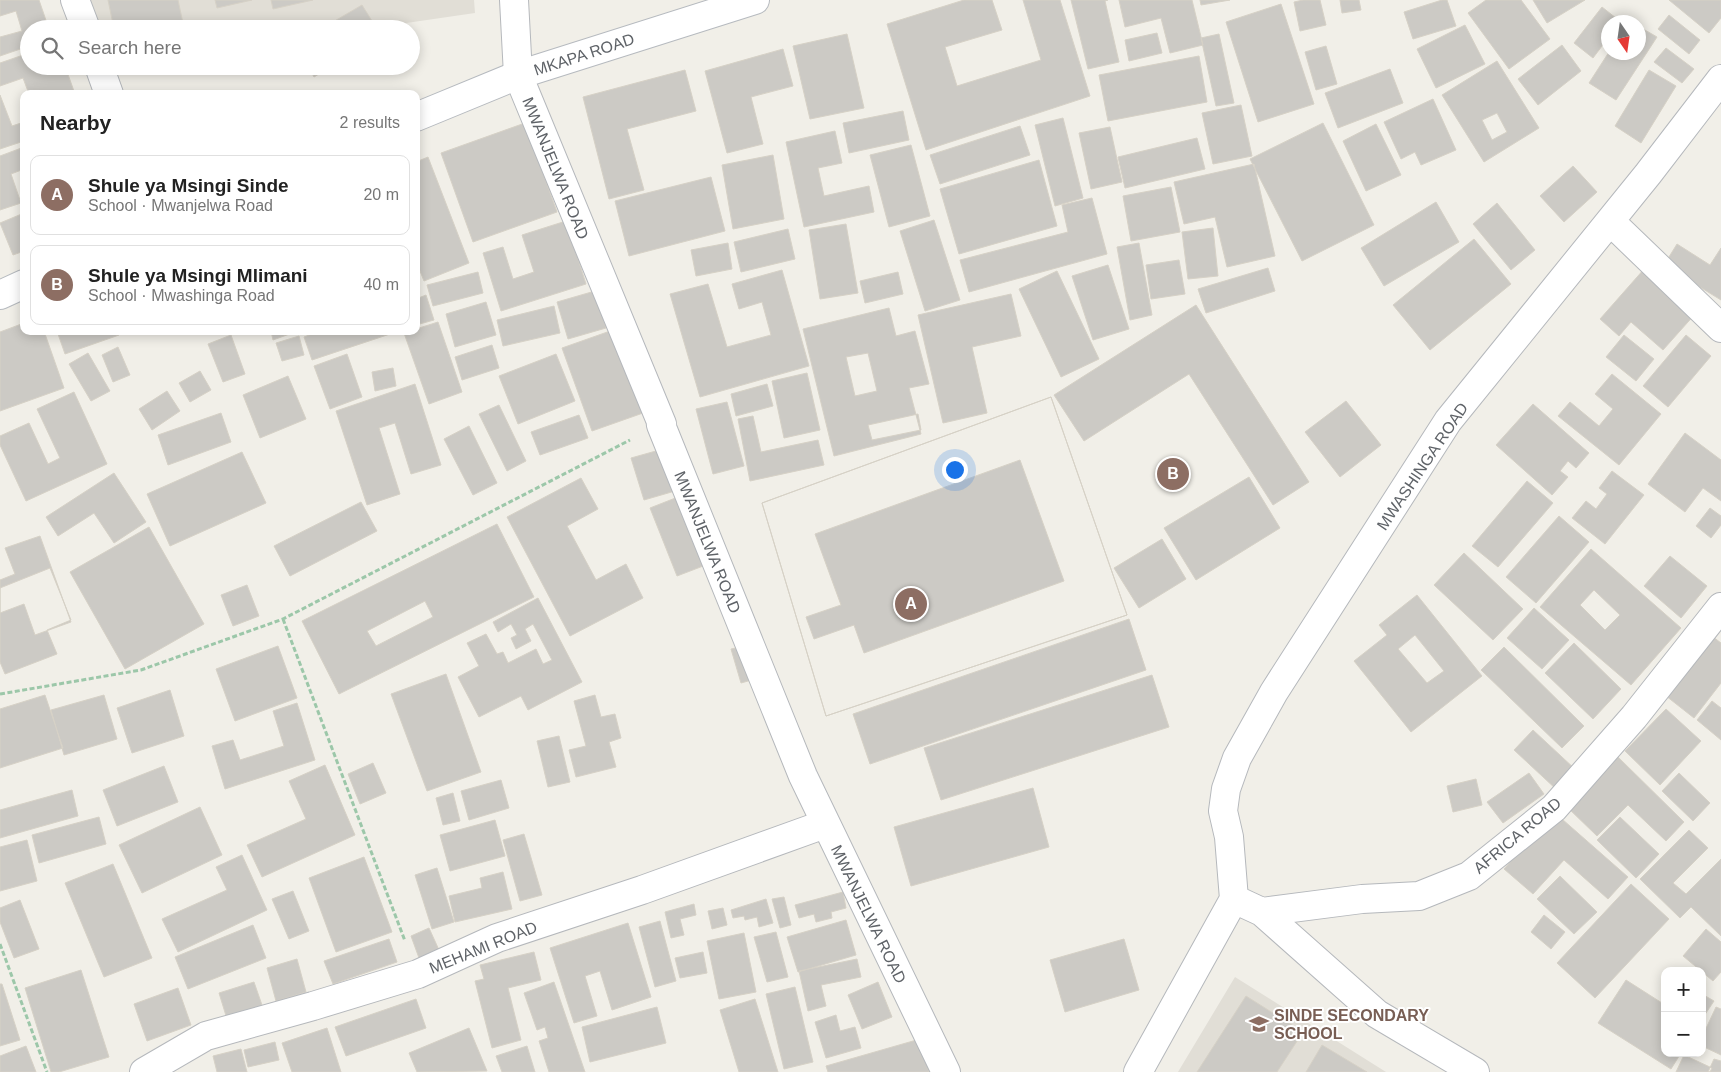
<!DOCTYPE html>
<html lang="en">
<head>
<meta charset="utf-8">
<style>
  :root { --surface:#fff; --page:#f6f6f6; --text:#222; --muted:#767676; --line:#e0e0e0; --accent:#ea4335 }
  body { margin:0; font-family:Helvetica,sans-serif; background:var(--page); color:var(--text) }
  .controls { position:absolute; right:15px; bottom:15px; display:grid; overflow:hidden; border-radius:10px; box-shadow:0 2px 12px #0003 }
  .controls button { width:45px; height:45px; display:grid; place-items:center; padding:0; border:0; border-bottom:1px solid var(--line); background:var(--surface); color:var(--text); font:25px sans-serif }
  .compass { position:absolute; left:1601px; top:15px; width:45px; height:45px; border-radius:50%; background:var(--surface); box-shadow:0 2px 12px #0003; rotate:167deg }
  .you { position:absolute; left:954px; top:469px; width:18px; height:18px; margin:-12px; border:4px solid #fff; border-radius:50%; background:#1a73e8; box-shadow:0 0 0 8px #1a73e833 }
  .badge { display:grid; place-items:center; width:32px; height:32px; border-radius:50%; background:var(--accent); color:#fff; font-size:16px; font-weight:700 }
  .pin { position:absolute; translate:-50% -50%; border:2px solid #fff; box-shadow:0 1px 5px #0006 }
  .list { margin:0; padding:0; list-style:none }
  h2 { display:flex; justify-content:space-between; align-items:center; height:65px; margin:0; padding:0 20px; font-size:21px }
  h2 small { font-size:16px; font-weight:400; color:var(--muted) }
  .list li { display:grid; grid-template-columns:32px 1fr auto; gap:15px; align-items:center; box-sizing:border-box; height:80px; margin:0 10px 10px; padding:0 10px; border:1px solid var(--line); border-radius:10px }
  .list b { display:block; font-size:19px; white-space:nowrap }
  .list p { margin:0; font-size:16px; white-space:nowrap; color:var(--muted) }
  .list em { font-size:16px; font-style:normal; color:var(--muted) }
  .icon { flex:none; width:28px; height:28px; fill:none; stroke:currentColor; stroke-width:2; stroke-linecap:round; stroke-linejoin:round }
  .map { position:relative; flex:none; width:1721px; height:1072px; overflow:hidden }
  .search { position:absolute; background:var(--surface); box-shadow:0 2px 12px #0003; left:20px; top:20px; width:400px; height:55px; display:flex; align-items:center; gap:12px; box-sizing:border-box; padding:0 18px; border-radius:28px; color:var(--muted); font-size:19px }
  .panel { position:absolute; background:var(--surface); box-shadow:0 2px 12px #0003; left:20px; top:90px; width:400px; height:245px; border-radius:10px }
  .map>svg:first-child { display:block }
  .education { fill:#e1ded6 }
  .building { fill:#cccac5; stroke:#d6d1c6; fill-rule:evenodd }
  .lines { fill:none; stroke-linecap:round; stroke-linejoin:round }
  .street-casing { stroke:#b5b8bc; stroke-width:30 }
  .secondary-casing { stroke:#b6babf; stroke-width:30 }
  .path { stroke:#9cc7a9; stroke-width:3; stroke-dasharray:5 2.5; stroke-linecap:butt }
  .street { stroke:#fff; stroke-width:28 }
  .secondary { stroke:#fff; stroke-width:28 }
  .labels { text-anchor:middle; stroke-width:4; stroke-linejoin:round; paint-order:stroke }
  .street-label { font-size:16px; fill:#5f6368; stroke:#fff }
  .education-label { font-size:16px; font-weight:bold; fill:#785e54; stroke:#fff; text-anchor:start }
</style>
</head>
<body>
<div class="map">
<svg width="1721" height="1072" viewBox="0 0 1721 1072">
  <rect width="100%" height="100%" fill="#f1efe8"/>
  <path class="education" d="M65,0h409l1,13 -110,16h-295z
    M1235,977l151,95h-208z"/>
  <path class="building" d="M0,0h39l10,29h-20v17l-29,10v-19l22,-6 -6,-20 -16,5z
    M108,0h70l5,23 -27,6h-42z
    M215,0h37l-35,8z
    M271,0h42l-40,9z
    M964,0h28l10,30 -57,17 12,39 84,-26 -18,-60h37l30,96 -164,54 -39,-126z
    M1071,0h37l-3,1 14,61 -31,7z
    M1119,0h73l11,45 -33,8 -9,-35 -36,9z
    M1200,0h30l-29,5z
    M1303,0h17l6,25 -26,6 -6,-29z
    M1340,0h19l2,10 -19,3z
    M1442,0h5l9,26 -43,13 -9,-27z
    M1486,0h35l29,39 -41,30 -41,-56z
    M1533,0h52l-38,23z
    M1669,0h52v18l-12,15z
    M1281,4l33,100 -56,18 -32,-100z
    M362,5l15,24h-56z
    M1602,7l19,15h-13v16l-15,20 -19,-15z
    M1669,15l31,25 -11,14 -31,-25z
    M1465,25l20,39 -49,24 -19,-39z
    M1638,26l19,11 -41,63 -27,-17 20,-31h29z
    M1157,33l5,20 -33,8 -4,-21z
    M847,34l17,74 -54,11 -17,-73z
    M1219,34l15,69 -18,3 -15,-68z
    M1562,45l19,26 -43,34 -20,-26z
    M1326,46l11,38 -21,6 -11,-38z
    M1666,48l28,21 -12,14 -28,-21z
    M783,49l10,37 -42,11 12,47 -36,9 -22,-82z
    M29,53v13h36l10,28h-46l-6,-16 -23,8v-23z
    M1199,56l8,46 -99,19 -9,-46z
    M1497,61l42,67 -55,34 -42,-67zM1497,113l10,19 -15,8 -10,-20z
    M308,66h24l-18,11z
    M1390,69l13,34 -65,25 -13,-35z
    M685,70l11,41 -69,18 17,61 -35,9 -26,-102z
    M1649,70l27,16 -35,57 -26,-17z
    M0,95l12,31 12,-4v19l-24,8z
    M1433,99l23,51 -35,15 -6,-13 -14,7 -17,-37z
    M1241,105l11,51 -39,8 -11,-51z
    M903,111l6,29 -60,13 -6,-30z
    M1063,118l20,80 -28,8 -20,-81z
    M525,123l32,89 -84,30 -32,-89z
    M1323,123l51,102 -72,36 -52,-102z
    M1376,124l25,51 -35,16 -23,-50z
    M1020,126l10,29 -90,29 -10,-29z
    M1110,127l12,55 -31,7 -12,-56z
    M835,131l7,32 -24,5 6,28 45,-10 5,26 -70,15 -18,-85z
    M1197,138l8,31 -80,19 -7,-31z
    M911,145l19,71 -41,11 -19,-72z
    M24,147v22l-13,5 10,29 -21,7v-54z
    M773,155l11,64 -51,10 -11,-64z
    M428,157l41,106 -45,18 -8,-20v-99z
    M1039,160l18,66 -98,28 -19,-65z
    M1254,164l21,92 -48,11 -12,-50 -31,7 -10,-42z
    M1573,166l24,26 -33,30 -24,-26z
    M711,177l14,54 -96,25 -14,-55z
    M1171,187l9,45 -49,9 -8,-45z
    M1092,198l15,56 -138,38 -9,-32 108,-28 -6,-27z
    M1436,202l23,40 -75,44 -23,-38z
    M1497,203l38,47 -24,20 -38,-46z
    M24,213v38l-11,4 -13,-32z
    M934,220l26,80 -35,11 -25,-80z
    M566,221l20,63 -85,27 -18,-58 20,-6 10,32 21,-7 -12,-37z
    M846,224l12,69 -38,6 -11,-69z
    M1213,228l5,48 -30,3 -6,-47z
    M788,229l7,30 -54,13 -7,-30z
    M1474,239l37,45 -81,66 -37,-45z
    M728,243l4,26 -36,7 -5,-26z
    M1139,243l13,72 -22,5 -13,-73z
    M1677,244l33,21 11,-17v52l-57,-35z
    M1179,260l6,34 -34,5 -5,-34z
    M1108,265l21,64 -36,11 -21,-64z
    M1268,268l7,23 -69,22 -8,-24z
    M1645,268l51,45 -33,37 -32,-28 -12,14 -19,-17z
    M782,270l27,96 -109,31 -30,-103 38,-10 19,63 44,-12 -9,-33 -23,7 -7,-25z
    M1057,271l42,88 -38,18 -42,-88z
    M478,272l5,21 -50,13 -6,-21z
    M898,272l5,22 -38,9 -5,-22z
    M595,291l11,37 -38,11 -11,-37z
    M1011,294l10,42 -49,11 15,66 -44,10 -25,-108z
    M426,295l8,25 -18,5v-26z
    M486,302l10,33 -41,12 -9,-33z
    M1196,305l113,177 -36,23 -84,-131 -105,67 -30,-46z
    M554,306l6,27 -57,13 -6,-26z
    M889,308l7,28 19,-5 14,53 -20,4 12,46 -87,22 -31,-127zM868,353l9,38 -22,5 -9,-39z
    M438,322l24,70 -33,12 -25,-71 12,-2v-2z
    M24,323v8h20l20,57 -64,23v-79z
    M613,330l30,83 -51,18 -30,-83z
    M57,331h61l1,4 -54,19z
    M271,331h24v1l-22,8z
    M320,331h79l-87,29 -8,-23z
    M231,335l14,39 -22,8 -15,-38z
    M1624,335l30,24 -18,22 -30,-24z
    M1686,335l25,21 -43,51 -25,-21z
    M299,336l5,19 -22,6 -6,-18z
    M492,345l7,23 -37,12 -7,-23z
    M118,347l12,28 -17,7 -11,-27z
    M88,353l22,38 -19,10 -22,-37z
    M347,354l15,43 -32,12 -16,-43z
    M556,354l19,47 -57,23 -19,-48z
    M393,368l3,18 -21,5 -3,-19z
    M200,371l11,19 -21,12 -11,-19z
    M807,373l13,57 -36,8 -12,-57z
    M1612,374l49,40 -42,51 -61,-49 12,-14 29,24 14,-17 -18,-15z
    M288,376l18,43 -46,19 -17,-43z
    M415,384l26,81 -30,9 -16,-51 -16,5 21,66 -33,11 -31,-94z
    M767,384l6,22 -37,10 -5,-22z
    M167,391l13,20 -28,19 -13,-21z
    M74,392l33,72 -81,37 -26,-56v-9l29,-13 19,41 12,-6 -23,-49z
    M1051,397l76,218 -301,101 -64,-213zM1020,460l44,121 -200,72 -10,-28 -40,14 -8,-22 35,-12 -26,-71z
    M1051,397l76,218 -301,101 -64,-213z
    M1346,401l35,44 -41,32 -35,-45z
    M727,402l17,64 -31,8 -17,-65z
    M1533,404l56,49 -13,15 -8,-7 -8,10 8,6 -16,18 -56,-50z
    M499,405l27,56 -19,10 -28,-57z
    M221,413l10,29 -63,23 -10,-30z
    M918,414l3,16 -49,10 -4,-15z
    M579,415l9,23 -48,17 -9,-23z
    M753,416l8,36 57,-12 6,25 -74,16 -12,-62z
    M469,426l28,57 -24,12 -29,-56z
    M1685,433l36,27v41l-18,-13 -18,24 -37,-28z
    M663,449l12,42 -31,9 -13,-42z
    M242,452l24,51 -96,43 -23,-52z
    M1612,471l32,24 -39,49 -33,-26 14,-17 10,8 11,-15 -8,-6z
    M114,473l32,49 -32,21 -20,-30 -36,23 -12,-19z
    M1249,477l31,51 -84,52 -32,-52z
    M581,478l17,31 -31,17 29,54 30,-16 17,34 -73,38 -63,-119z
    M1527,481l26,22 -55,64 -26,-21z
    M683,495l28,68 -34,13 -27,-68z
    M361,502l16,29 -87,45 -16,-30z
    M1710,508l11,8v9l-10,13 -15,-12z
    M1559,516l30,26 -53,61 -30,-26z
    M497,524l37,73 -195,97 -37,-73zM425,601l8,16 -57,29 -9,-15z
    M149,527l55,97 -79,45 -55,-97z
    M40,536l31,86 -36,13 -11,-31 -24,9v-33l15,-6 -10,-26z
    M1162,539l24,40 -47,29 -25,-40z
    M1591,549l90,79 -50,57 -91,-78zM1594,590l26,25 -15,15 -25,-25z
    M1464,553l59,56 -30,31 -59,-55z
    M1670,556l37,30 -26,32 -37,-32z
    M50,568l21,52 -24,10 10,24 -52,20 -5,-12v-74z
    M247,585l12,31 -26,10 -12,-31z
    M1417,595l65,81 -71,56 -57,-71 33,-26 -8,-10zM1415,635l29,36 -17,12 -29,-34z
    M538,598l44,84 -54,28 -7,-14 -42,21 -21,-40 21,-11 -12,-23 19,-9 11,20 6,-2 5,11 28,-14 7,15 9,-4 -19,-36 -8,5 6,12 -15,8 -5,-11 6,-3 -6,-11 -13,8 -5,-10z
    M1534,608l35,32 -27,29 -35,-31z
    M1129,619l17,51 -276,94 -17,-50z
    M1708,633l13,10v40l-27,35 -33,-26z
    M1574,643l47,46 -28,30 -48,-46z
    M278,646l19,52 -62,23 -19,-52z
    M745,646l10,33 -14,4 -10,-34z
    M1504,647l80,79 -22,22 -81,-78z
    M446,674l35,98 -54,19 -36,-97z
    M1152,675l17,52 -228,73 -17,-52z
    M170,690l14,46 -52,17 -15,-45z
    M45,695l18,53 -63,20v-59z
    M104,695l13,44 -53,16 -13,-45z
    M595,695l6,22 14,-3 6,24 -12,4 7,25 -40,10 -7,-27 17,-4 -12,-45z
    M1712,701l9,7v32l-24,-20z
    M297,703l18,57 -90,29 -13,-43 21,-6 7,20 44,-14 -11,-35z
    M1666,709l35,32 -41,44 -35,-34z
    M1533,730l43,40 -19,20 -43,-40z
    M559,736l11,46 -22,5 -11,-46z
    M1617,756l67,66 -18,19 -38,-36 -31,31 -31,-30z
    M373,763l13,30 -26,11 -12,-30z
    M325,765l30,70 -93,42 -15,-32 59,-26 -17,-38z
    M164,766l14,36 -61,24 -14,-36z
    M1529,773l15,21 -41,29 -16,-21z
    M1679,773l31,30 -17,18 -31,-30z
    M1476,779l6,26 -29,7 -6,-26z
    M501,780l8,28 -40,12 -8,-29z
    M1033,788l16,59 -138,39 -17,-59z
    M72,790l6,26 -78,22v-28z
    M453,793l7,28 -17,4 -7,-27z
    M200,807l22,48 -80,38 -23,-48z
    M1554,812l74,65 -20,22 -44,-39 -31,34 -29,-25z
    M99,817l7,27 -67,19 -7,-28z
    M1620,817l39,37 -23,24 -39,-38z
    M495,820l10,36 -55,15 -10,-36z
    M1689,830l19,18 -35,35 13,11 35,-35v77l-30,-29 -11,11 -40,-39z
    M524,834l18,61 -22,6 -17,-61z
    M27,840l10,41 -37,10v-44z
    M242,855l25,55 -89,42 -16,-33 65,-29 -11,-23z
    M364,857l28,75 -56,20 -27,-74z
    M113,864l39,94 -48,19 -39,-94z
    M437,868l17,54 -22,7 -17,-54z
    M503,872l9,37 -57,13 -6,-26 33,-8 -2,-10z
    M1560,876l37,36 -23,22 -37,-35z
    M1631,884l38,35 -74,79 -38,-35z
    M293,891l16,40 -20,8 -17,-40z
    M843,892l3,16 -15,4 1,6 -16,4 -2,-8 -15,4 -4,-13z
    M784,897l7,28 -11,3 -8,-29z
    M766,899l7,24 -14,4 -2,-10 -12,3 -1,-4 -11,2 -2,-8z
    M20,900l19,49 -25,9 -14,-36v-14z
    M694,904l2,11 -16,4 4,16 -13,3 -6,-26z
    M723,908l4,17 -15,4 -4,-18z
    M1544,915l21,17 -14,17 -20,-17z
    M846,920l10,35 -58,17 -11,-35z
    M660,921l16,60 -21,6 -16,-60z
    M628,923l23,74 -39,13 -12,-39 -15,5 12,40 -23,7 -24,-75z
    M253,925l13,33 -78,31 -13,-32z
    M429,928l10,22 -20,8 -8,-22z
    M1706,929l15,13v30l-8,9 -30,-25z
    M776,932l12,45 -21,5 -13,-45z
    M744,933l12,59 -37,7 -12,-58z
    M389,939l8,23 -64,22 -9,-23z
    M1124,939l15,51 -74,22 -15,-52z
    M534,952l7,28 -33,8 13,52 -29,8 -17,-67 9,-2 -4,-14z
    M703,952l4,21 -27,5 -5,-20z
    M297,959l9,33 -30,9 -9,-33z
    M857,959l4,18 -40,8 5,21 -18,5 -9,-40z
    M81,970l28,87 -50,15h-8l-26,-84z
    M1626,980l36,23 3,-5v55h16l-10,16 -73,-46z
    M254,982l9,26 -36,11 -8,-26z
    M554,982l31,90h-36l-10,-31 9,-3 -3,-11 -8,3 -13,-37z
    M878,982l14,35 -30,12 -14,-34z
    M0,984h2l18,56 -20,6z
    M795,987l18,75 -29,7 -18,-75z
    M178,988l13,37 -44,16 -13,-37z
    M1702,994l12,7 -12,18z
    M1246,996l57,36 -26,40h-80z
    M416,999l10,29 -80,28 -11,-29z
    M755,999l23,73h-39l-19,-62z
    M657,1007l9,36 -76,19 -8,-35z
    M1716,1007l5,2v46l-19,-9v-9z
    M836,1015l4,16 15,-4 6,21 -35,10 -11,-36z
    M327,1028l14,44h-49l-10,-29z
    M469,1028l18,43 -70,1 -8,-19z
    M920,1039l9,33h-101l-2,-6z
    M275,1042l4,18 -31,7 -4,-17z
    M1322,1045l45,27h-61z
    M26,1046l10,26h-36v-16z
    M527,1046l8,26h-33l-6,-16z
    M241,1049l6,23h-30l-4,-16z
    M1684,1055l28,13 -2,4h-34z
    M1714,1059l7,2v11h-13z"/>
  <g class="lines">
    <defs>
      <path id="street" d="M75,0l11,29
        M514,0l4,75 144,349 -1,1 142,351 143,296
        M99,66l10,28
        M1610,221l111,107
        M1234,899l-5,-62 -6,-26 3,-22 11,-31 37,-66 174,-271 200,-247 73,-95
        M1234,899l28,13 100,-13 57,-3 50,-20 85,-68 80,-91 87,-110
        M1262,912l115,102 98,58
        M144,1072l62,-36 107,-30 105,-32 79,-36 145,-48 183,-66
        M1138,1072l96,-173"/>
      <path id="secondary" d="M416,117l102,-42 237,-75
        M0,295l24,-11"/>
    </defs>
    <use href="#street" class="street-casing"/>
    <use href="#secondary" class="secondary-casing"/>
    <path class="path" d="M283,619l122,322
      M0,694l141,-24 142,-51 347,-179
      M0,944l47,128"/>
    <use href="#street" class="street"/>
    <use href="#secondary" class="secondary"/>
  </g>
  <defs>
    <symbol id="school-bare" viewBox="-9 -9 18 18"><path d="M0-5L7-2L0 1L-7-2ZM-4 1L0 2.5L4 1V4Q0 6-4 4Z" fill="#8d6e63" stroke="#fff" stroke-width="2.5" paint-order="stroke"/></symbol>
  </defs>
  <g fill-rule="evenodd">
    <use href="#school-bare" x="1245" y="1010" width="28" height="28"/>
  </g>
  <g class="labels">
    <g class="street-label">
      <text transform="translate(584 54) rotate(-18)" y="6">MKAPA ROAD</text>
      <text transform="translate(556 168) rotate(68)" y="6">MWANJELWA ROAD</text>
      <text transform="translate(1422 466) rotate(-56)" y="6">MWASHINGA ROAD</text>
      <text transform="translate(708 542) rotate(68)" y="6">MWANJELWA ROAD</text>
      <text transform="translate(1517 835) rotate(-40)" y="6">AFRICA ROAD</text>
      <text transform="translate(869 914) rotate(64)" y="6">MWANJELWA ROAD</text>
      <text transform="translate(483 947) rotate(-22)" y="6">MEHAMI ROAD</text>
    </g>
    <g class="education-label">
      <text x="1274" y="1021">SINDE SECONDARY<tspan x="1274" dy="18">SCHOOL</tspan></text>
    </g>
  </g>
</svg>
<div class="controls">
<button>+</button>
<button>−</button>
</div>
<svg class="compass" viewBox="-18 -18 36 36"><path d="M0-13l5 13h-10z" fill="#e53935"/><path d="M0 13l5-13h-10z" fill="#767676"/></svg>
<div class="you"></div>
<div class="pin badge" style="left:911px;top:604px;background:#8d6e63">A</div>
<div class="pin badge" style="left:1173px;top:474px;background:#8d6e63">B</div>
<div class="search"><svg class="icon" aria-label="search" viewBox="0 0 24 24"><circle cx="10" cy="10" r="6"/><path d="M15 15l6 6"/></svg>Search here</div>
<section class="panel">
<h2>Nearby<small>2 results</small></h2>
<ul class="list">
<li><span class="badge" style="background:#8d6e63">A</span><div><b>Shule ya Msingi Sinde</b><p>School · Mwanjelwa Road</p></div><em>20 m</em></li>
<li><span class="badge" style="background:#8d6e63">B</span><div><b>Shule ya Msingi Mlimani</b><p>School · Mwashinga Road</p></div><em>40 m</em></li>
</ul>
</section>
</div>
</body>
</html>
